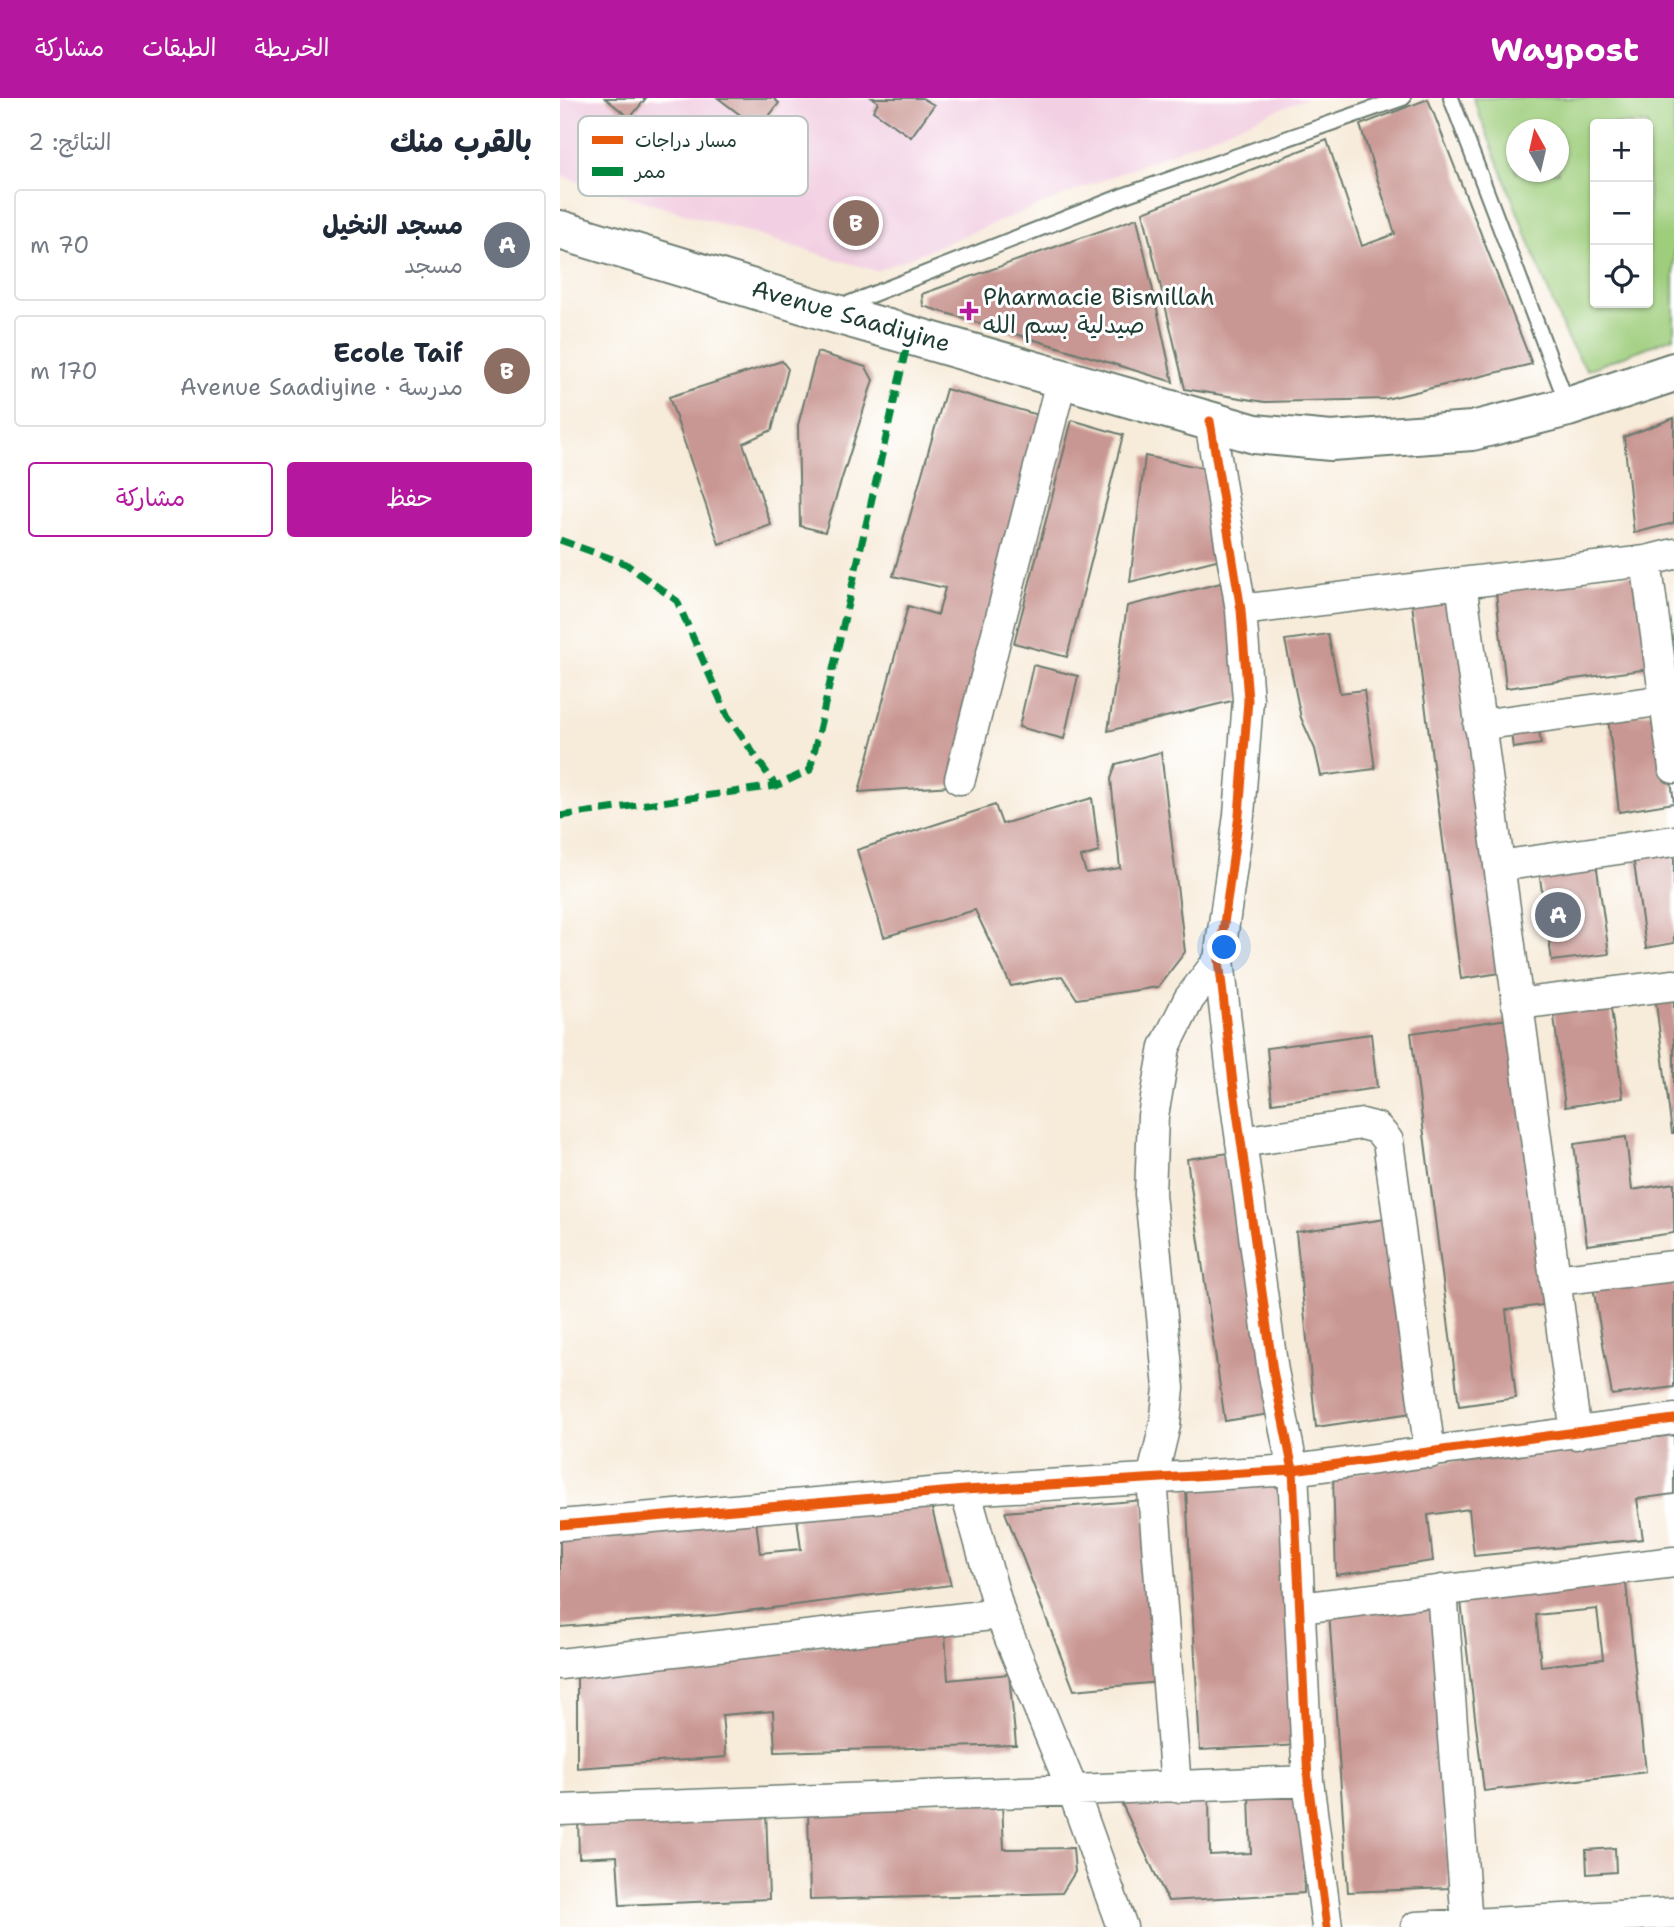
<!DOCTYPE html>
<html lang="ar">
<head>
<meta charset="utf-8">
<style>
  :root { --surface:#fff; --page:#f6f6f7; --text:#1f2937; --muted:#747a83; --line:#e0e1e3; --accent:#b5179e }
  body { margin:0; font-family:"Shantell Sans","Playpen Sans Arabic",sans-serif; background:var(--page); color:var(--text); direction:rtl }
  .controls { position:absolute; right:21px; top:21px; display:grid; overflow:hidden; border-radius:7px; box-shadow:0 2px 5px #0004 }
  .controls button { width:63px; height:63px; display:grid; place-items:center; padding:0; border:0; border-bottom:2px solid var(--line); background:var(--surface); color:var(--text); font:35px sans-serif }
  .compass { position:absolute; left:946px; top:21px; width:63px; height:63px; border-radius:50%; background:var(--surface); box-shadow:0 2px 5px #0004; rotate:352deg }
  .you { position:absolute; left:665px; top:850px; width:24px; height:24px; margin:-18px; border:5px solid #fff; border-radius:50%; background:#1a73e8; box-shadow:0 0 0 10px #1a73e833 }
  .badge { display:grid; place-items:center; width:46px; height:46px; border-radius:50%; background:var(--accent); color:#fff; font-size:23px; font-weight:700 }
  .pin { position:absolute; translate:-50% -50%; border:4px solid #fff; box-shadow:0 2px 7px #0006 }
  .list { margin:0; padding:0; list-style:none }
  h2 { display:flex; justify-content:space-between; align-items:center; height:91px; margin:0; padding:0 28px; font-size:30px }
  h2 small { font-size:23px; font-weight:400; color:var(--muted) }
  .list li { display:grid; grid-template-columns:46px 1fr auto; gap:21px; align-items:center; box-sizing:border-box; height:112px; margin:0 14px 14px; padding:0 14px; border:2px solid var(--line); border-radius:7px }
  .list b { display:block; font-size:26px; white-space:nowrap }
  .list p { margin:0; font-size:23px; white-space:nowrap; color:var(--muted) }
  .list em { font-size:23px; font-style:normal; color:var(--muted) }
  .actions { display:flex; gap:14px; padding:21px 28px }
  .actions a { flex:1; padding:16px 0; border:2px solid var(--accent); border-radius:7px; text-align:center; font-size:24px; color:var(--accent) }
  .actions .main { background:var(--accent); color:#fff }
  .icon { flex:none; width:38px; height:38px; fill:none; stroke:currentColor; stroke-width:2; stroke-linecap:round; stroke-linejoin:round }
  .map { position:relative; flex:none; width:1114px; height:1829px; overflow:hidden; direction:ltr }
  header { display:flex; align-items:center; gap:42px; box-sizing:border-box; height:98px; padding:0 35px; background:var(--accent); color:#fff }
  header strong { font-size:33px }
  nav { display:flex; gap:38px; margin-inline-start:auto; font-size:24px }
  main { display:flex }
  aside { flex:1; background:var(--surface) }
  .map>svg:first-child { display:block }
  .built { fill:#f2cfe2 }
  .green { fill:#9ecd7c; stroke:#5e8558; stroke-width:2; fill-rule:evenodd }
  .building { fill:#c99793; fill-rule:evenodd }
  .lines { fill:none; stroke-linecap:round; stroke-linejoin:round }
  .service-casing { stroke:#6b7a6e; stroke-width:18 }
  .minor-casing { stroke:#6b7a6e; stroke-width:33 }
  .secondary-casing { stroke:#6b7a6e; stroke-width:42 }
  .service { stroke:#fff; stroke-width:14 }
  .minor { stroke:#fff; stroke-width:30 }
  .secondary { stroke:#fff; stroke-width:38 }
  .quiet { stroke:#00873e; stroke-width:7; stroke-dasharray:14 7; stroke-linecap:butt }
  .cycleway-casing { stroke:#fff; stroke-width:13 }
  .cycleway { stroke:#e8590c; stroke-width:9 }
  .poi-dot { fill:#b5179e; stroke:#fff; stroke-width:2.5 }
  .labels { text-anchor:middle; stroke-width:6; stroke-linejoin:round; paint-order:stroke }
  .poi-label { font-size:24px; fill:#1f3d34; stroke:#fff; text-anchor:start }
  .street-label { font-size:24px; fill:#1f3d34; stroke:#fff }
  .key { fill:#fff; stroke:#bcc5c2; stroke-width:2 }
  .key-label { font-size:19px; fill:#1f3d34 }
</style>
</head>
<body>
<header>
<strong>Waypost</strong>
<nav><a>الخريطة</a><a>الطبقات</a><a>مشاركة</a></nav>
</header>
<main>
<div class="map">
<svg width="1114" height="1829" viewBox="0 0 1114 1829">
  <rect width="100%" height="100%" fill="#fff"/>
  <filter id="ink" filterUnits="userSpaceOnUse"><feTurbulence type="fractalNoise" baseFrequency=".0143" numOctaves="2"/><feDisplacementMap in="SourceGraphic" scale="14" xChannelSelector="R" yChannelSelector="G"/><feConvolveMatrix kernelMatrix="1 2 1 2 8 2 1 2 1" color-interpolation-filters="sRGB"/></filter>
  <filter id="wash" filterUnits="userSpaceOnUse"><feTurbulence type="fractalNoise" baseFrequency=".00686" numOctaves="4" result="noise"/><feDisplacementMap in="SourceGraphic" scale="28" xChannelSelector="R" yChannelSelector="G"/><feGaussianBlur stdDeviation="1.57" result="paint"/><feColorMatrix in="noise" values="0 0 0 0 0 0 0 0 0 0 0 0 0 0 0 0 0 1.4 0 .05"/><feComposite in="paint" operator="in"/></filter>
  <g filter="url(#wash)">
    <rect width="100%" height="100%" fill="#f7ebd9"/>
    <path class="built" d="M0,0h747l-431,173 -316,-95z"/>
    <path class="green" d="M913,0h201v239l-87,33 -20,-31zM1035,26h53v179h-53zM956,32h42v42h-42z"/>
    <g id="blocks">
      <path class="building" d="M45,0h41l-16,20z
        M158,0h55l6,5 -20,26z
        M312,0h50l12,7 -23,32 -38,-26 5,-9z
        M868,1l104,265 -146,35 -121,3 -80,-13 -42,-177 184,-72 35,106 33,-12 -35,-109z
        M577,120l36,164 -250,-76 -1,-12z
        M257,254l49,15 7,13 -48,152 -25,-6 -2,-101z
        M222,263l6,8 -16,61 -29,13 28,82 -52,19 -50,-147z
        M386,291l96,27 -90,370 -93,6 49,-186 30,9 7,-27 -52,-12z
        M1114,320v105l-40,10 -10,-96z
        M512,322l51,15 -56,222 -53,-14z
        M585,358l58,12 21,90 -94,24z
        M1078,476l12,95 -144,19 -10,-96z
        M665,484l19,116 -136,33 19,-125z
        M896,500l51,374 -46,7 -49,-375z
        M768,536l12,59 24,-3 11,79 -54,7 -6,-27 -14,-31 -16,-78z
        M473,567l45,11 -14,63 -45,-12z
        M1102,613l12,92 -55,9 -11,-94z
        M978,625l3,21 -28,4 -3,-22z
        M601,654l24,200 -27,35 -81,12 -15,-23 -51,10 -36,-76 -91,27 -27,-87 138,-45 7,19 90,-26 7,54 -18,5 5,16 34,-5 -9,-89 5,-15z
        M1114,751v94l-28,5 -13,-92z
        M1036,764l13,92 -57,7 -13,-90z
        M1114,894v141h-2l-17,-138z
        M1050,903l13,97 -58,9 -12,-99z
        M948,921l42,285 -44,6 10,88 -57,8 -48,-373z
        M811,936l6,54 -105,15 -5,-55z
        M1066,1039l6,53 42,-7v50l-87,12 -13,-101z
        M677,1054l39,261 -51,8 -38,-262z
        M826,1121l26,194 -96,14 -20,-195z
        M1114,1179v110l-62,8 -19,-108z
        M1114,1337v59l-37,5 6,40 -169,17 -5,-47 -41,6 5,46 -97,14 -3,-100z
        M725,1384l15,263 -100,5 -14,-261z
        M369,1399l22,88 -235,30 -156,12v-96l195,-19 5,41 41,-4 -5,-39z
        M584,1402l15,182 -85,8 -69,-178z
        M1065,1476l21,198 -162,19 -24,-198zM1037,1511l6,50 -62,7 -5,-51z
        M874,1505l15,285 -101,4 -19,-281z
        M385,1535l3,47 61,-6 7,71 -241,7 -2,-41 -51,4 4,42 -149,11v-97z
        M741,1694l3,101 -136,8 -48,-101 89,-4 1,59 41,-2 -2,-58z
        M442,1703l2,48 69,-1 2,24 -13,21 -252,7 -2,-92z
        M206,1711l3,90 -149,6 -3,-49 -38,2 -1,-42z
        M1055,1750l1,24 -29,2 -1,-24z"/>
    </g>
  </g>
  <g filter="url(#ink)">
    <use href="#blocks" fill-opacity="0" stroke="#6b7a6e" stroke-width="2"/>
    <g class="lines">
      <defs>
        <path id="service" d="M891,0l117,308
          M280,209l285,-112 278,-97"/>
        <path id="minor" d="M650,323l31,189 7,90 -9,115 -20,145 14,123 40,288 20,99 15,311 19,146
          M1086,463l28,207
          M901,485l185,-22 28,-7
          M681,512l220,-27 115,851
          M919,627l195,-26
          M400,681l102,-402
          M939,768l175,-25
          M957,906l157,-19
          M681,1044l121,-18 15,4 11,13 42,312
          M995,1182l119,-14
          M405,1392l35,124 73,177 49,136
          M0,1427l405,-35 328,-20 381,-51
          M882,1492l25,334
          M740,1510l374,-46
          M0,1566l440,-50
          M616,1689l-24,-308 13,-54 4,-37 -19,-194 3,-78 12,-69 24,-48 30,-39
          M0,1712l748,-29
          M856,1829l258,-14"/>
        <path id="secondary" d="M0,132l269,82 426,122 76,7 141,-10 96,-24 106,-35"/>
      </defs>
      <use href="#service" class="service-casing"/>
      <use href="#minor" class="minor-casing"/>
      <use href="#secondary" class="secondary-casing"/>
      <use href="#service" class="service"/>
      <use href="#minor" class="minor"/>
      <use href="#secondary" class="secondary"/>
      <path class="quiet" d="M0,442l66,24 51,37 50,114 49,71
        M0,718l216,-30 34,-16 100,-438"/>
      <defs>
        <path id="cycleway" d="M650,323l31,189 7,90 -9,115 -20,145 14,123 40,288 20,99 15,311 19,146
          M0,1427l405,-35 328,-20 381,-51"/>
      </defs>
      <use href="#cycleway" class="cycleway-casing"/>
      <use href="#cycleway" class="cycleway"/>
    </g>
  </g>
  <path class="poi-dot" d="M405.5 202.5h7v7h7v7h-7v7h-7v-7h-7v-7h7z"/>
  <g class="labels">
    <g class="poi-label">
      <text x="423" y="207">Pharmacie Bismillah<tspan x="423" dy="28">صيدلية بسم الله</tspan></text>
    </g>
    <g class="street-label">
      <text transform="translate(291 218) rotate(16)" y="8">Avenue Saadiyine</text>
    </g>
  </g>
  <rect x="18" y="18" width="230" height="80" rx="10" class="key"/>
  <rect x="32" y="38" width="31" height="8" fill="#e8590c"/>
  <rect x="32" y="69" width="31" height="9" fill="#00873e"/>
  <g class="key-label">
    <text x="75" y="49">مسار دراجات</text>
    <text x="75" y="80">ممر</text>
  </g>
</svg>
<div class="controls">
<button>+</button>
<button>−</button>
<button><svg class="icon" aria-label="locate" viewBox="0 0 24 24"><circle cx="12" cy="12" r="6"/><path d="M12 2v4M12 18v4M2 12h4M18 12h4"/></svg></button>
</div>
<svg class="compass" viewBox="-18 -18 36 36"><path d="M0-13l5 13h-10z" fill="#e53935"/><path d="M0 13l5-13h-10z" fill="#747a83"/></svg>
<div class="you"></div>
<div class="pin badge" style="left:998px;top:817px;background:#6b7280">A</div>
<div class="pin badge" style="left:296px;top:125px;background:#8d6e63">B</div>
</div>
<aside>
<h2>بالقرب منك<small>النتائج: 2</small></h2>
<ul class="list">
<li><span class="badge" style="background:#6b7280">A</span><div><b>مسجد النخيل</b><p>مسجد</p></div><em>70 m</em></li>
<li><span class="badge" style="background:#8d6e63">B</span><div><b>Ecole Taif</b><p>مدرسة · Avenue Saadiyine</p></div><em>170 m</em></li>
</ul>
<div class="actions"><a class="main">حفظ</a><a>مشاركة</a></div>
</aside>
</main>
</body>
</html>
